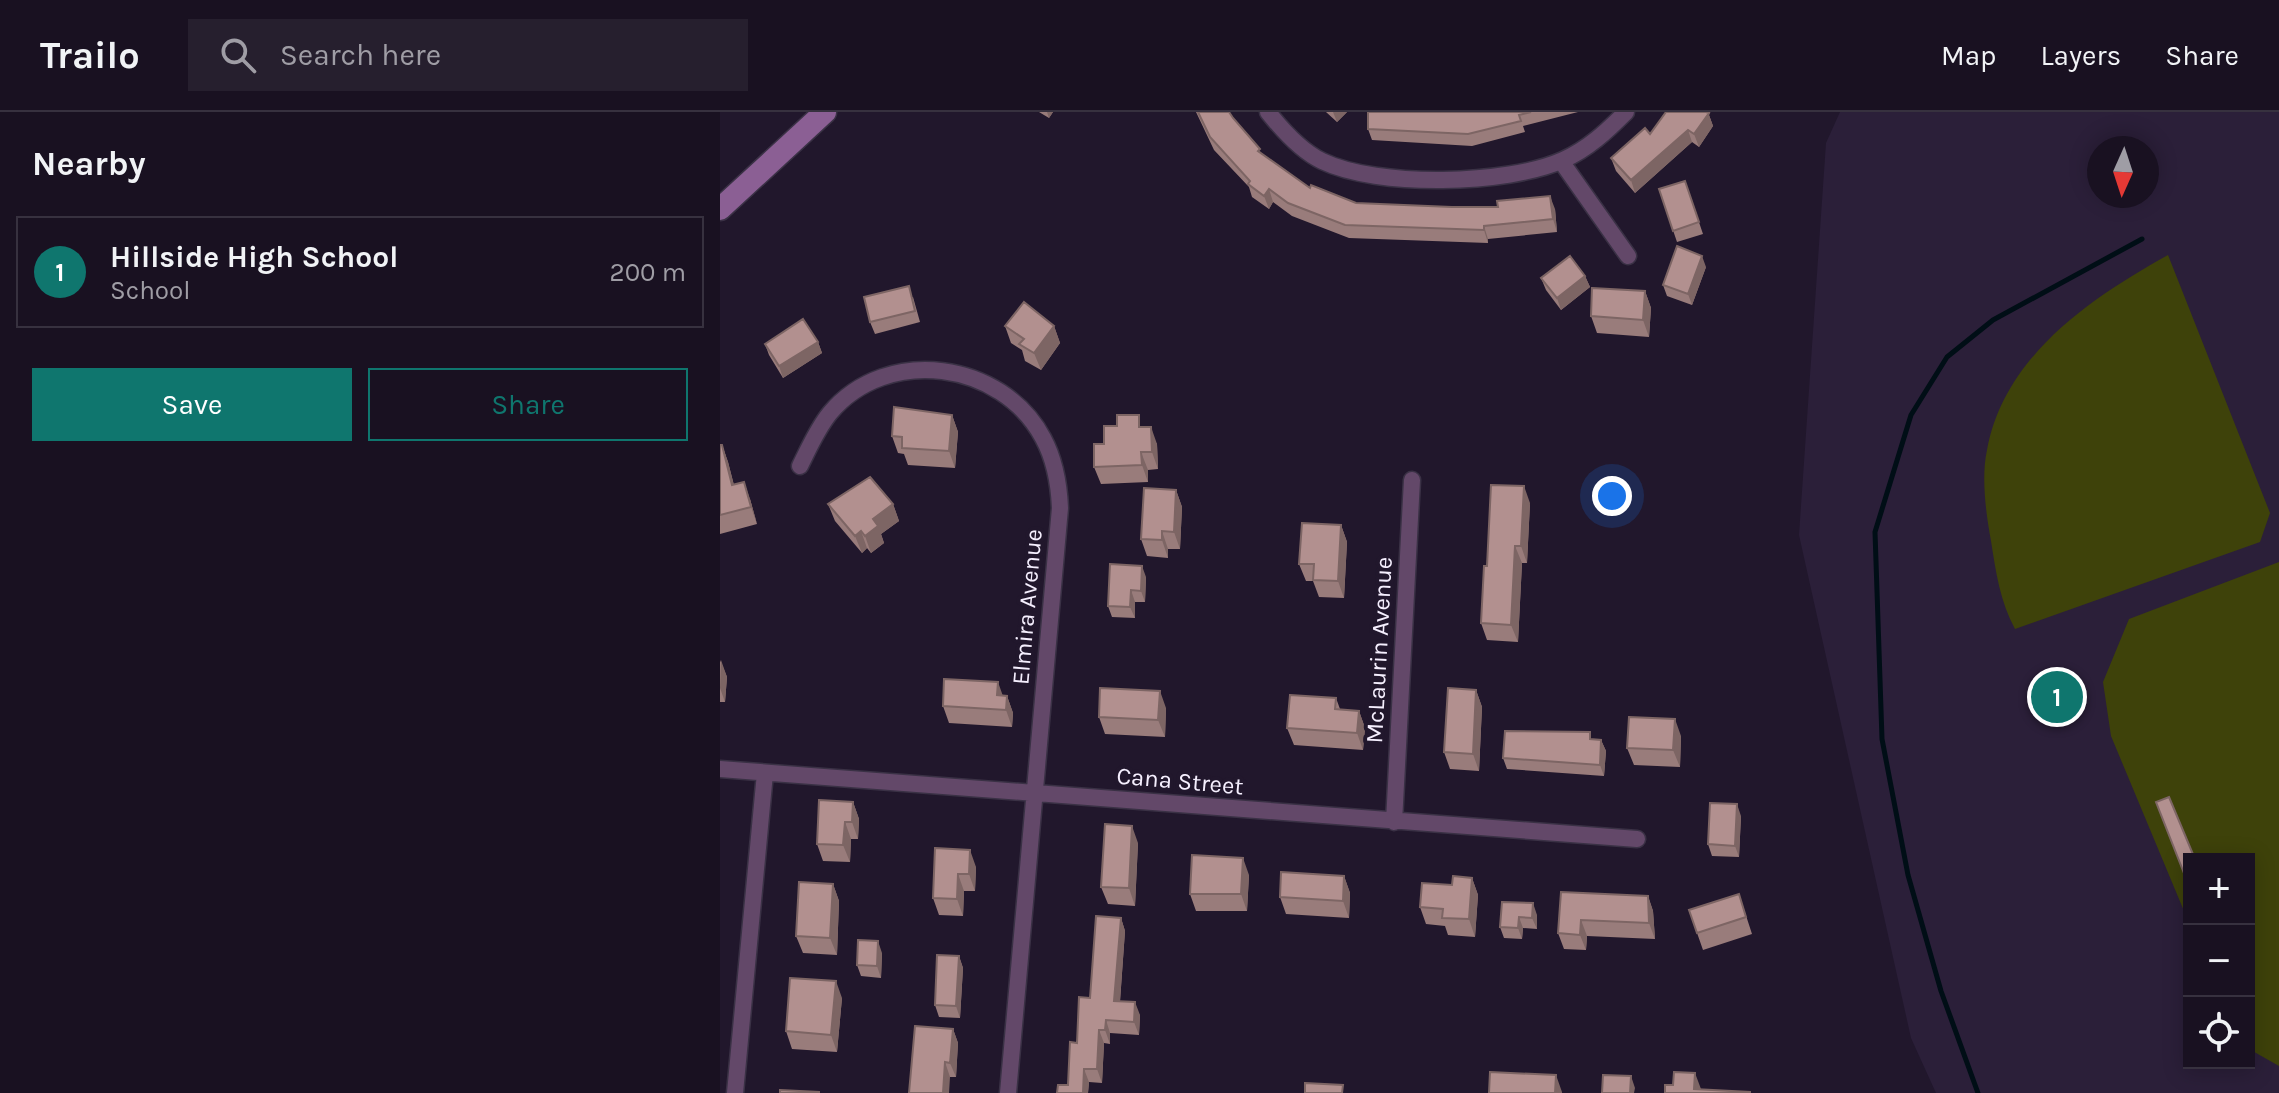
<!DOCTYPE html>
<html lang="en">
<head>
<meta charset="utf-8">
<style>
  :root { --surface:#191121; --page:#261f2e; --text:#f1f3f6; --muted:#9f9da5; --line:#37313f; --accent:#0f766e }
  body { margin:0; font-family:Karla,sans-serif; background:var(--page); color:var(--text) }
  .controls { position:absolute; right:24px; bottom:24px; display:grid; overflow:hidden; border-radius:0px; box-shadow:0 4px 20px #0003 }
  .controls button { width:72px; height:72px; display:grid; place-items:center; padding:0; border:0; border-bottom:2px solid var(--line); background:var(--surface); color:var(--text); font:40px sans-serif }
  .compass { position:absolute; left:1367px; top:24px; width:72px; height:72px; border-radius:50%; background:var(--surface); box-shadow:0 4px 20px #0003; rotate:183deg }
  .you { position:absolute; left:892px; top:384px; width:28px; height:28px; margin:-20px; border:6px solid #fff; border-radius:50%; background:#1a73e8; box-shadow:0 0 0 12px #1a73e833 }
  .badge { display:grid; place-items:center; width:52px; height:52px; border-radius:50%; background:var(--accent); color:#fff; font-size:26px; font-weight:700 }
  .pin { position:absolute; translate:-50% -50%; border:4px solid #fff; box-shadow:0 2px 8px #0006 }
  .list { margin:0; padding:0; list-style:none }
  h2 { display:flex; justify-content:space-between; align-items:center; height:104px; margin:0; padding:0 32px; font-size:34px }
  h2 small { font-size:26px; font-weight:400; color:var(--muted) }
  .list li { display:grid; grid-template-columns:52px 1fr auto; gap:24px; align-items:center; box-sizing:border-box; height:112px; margin:0 16px 16px; padding:0 16px; border:2px solid var(--line); border-radius:0px }
  .list b { display:block; font-size:30px; white-space:nowrap }
  .list p { margin:0; font-size:26px; white-space:nowrap; color:var(--muted) }
  .list em { font-size:26px; font-style:normal; color:var(--muted) }
  .actions { display:flex; gap:16px; padding:24px 32px }
  .actions a { flex:1; padding:18px 0; border:2px solid var(--accent); border-radius:0px; text-align:center; font-size:28px; color:var(--accent) }
  .actions .main { background:var(--accent); color:#fff }
  .icon { flex:none; width:44px; height:44px; fill:none; stroke:currentColor; stroke-width:2; stroke-linecap:round; stroke-linejoin:round }
  .map { position:relative; flex:none; width:1559px; height:981px; overflow:hidden }
  header { display:flex; align-items:center; gap:48px; box-sizing:border-box; height:112px; padding:0 40px; background:var(--surface); border-bottom:2px solid var(--line) }
  header strong { font-size:38px }
  nav { display:flex; gap:44px; margin-inline-start:auto; font-size:28px }
  .search { width:560px; height:72px; background:var(--page); display:flex; align-items:center; gap:20px; box-sizing:border-box; padding:0 28px; border-radius:0px; color:var(--muted); font-size:30px }
  main { display:flex }
  aside { flex:1; background:var(--surface) }
  .map>svg:first-child { display:block }
  .built { fill:#2b1f39; fill-rule:evenodd }
  .pitch { fill:#3e420a }
  .lines { fill:none; stroke-linecap:round; stroke-linejoin:round }
  .stream { stroke:#000e16; stroke-width:5 }
  .street-casing { stroke:#3a3145; stroke-width:19 }
  .secondary-casing { stroke:#3a3145; stroke-width:25 }
  .street { stroke:#634869; stroke-width:16 }
  .secondary { stroke:#8b5f94; stroke-width:22 }
  .wall { fill:#997c7b }
  .shaded-wall { fill:#7d6564 }
  .building { fill:#b2908f; stroke:#7d6564; stroke-width:2 }
  .labels { text-anchor:middle; stroke-width:8; stroke-linejoin:round; paint-order:stroke }
  .street-label { font-size:24px; fill:#f5effe; stroke:#21172c }
</style>
</head>
<body>
<header>
<strong>Trailo</strong>
<div class="search"><svg class="icon" aria-label="search" viewBox="0 0 24 24"><circle cx="10" cy="10" r="6"/><path d="M15 15l6 6"/></svg>Search here</div>
<nav><a>Map</a><a>Layers</a><a>Share</a></nav>
</header>
<main>
<aside>
<h2>Nearby<small></small></h2>
<ul class="list">
<li><span class="badge">1</span><div><b>Hillside High School</b><p>School</p></div><em>200 m</em></li>
</ul>
<div class="actions"><a class="main">Save</a><a>Share</a></div>
</aside>
<div class="map">
<svg width="1559" height="981" viewBox="0 0 1559 981">
  <rect width="100%" height="100%" fill="#21172c"/>
  <path class="built" d="M1120,0h439v981h-343l-25,-55 -112,-503 27,-392zM1379,36h48v48h-48zM1469,747h60v204h-60z"/>
  <path class="pitch" d="M1448,143l102,258 -10,29 -245,87c-15,-28 -19,-56 -24,-88 -5,-27 -10,-64 -4,-91 17,-94 104,-152 181,-195z
    M1559,450v504l-30,-17v-190h-60v64l-78,-187 -8,-54 26,-63z"/>
  <g class="lines">
    <path class="stream" d="M1258,981l-37,-102 -33,-116 -26,-136 -7,-207 36,-117 36,-58 46,-37 149,-81"/>
    <defs>
      <path id="street" d="M548,0c15,19 33,39 54,49 56,27 185,24 241,-1 25,-11 44,-29 63,-48
        M841,49l67,95
        M80,354c9,-18 17,-37 30,-53 57,-68 172,-52 213,25 12,22 16,46 17,70l-52,585
        M0,657l917,70
        M674,710l18,-342
        M15,981l30,-320"/>
      <path id="secondary" d="M0,97l105,-97"/>
    </defs>
    <use href="#street" class="street-casing"/>
    <use href="#secondary" class="secondary-casing"/>
    <use href="#street" class="street"/>
    <use href="#secondary" class="secondary"/>
  </g>
  <path class="wall" d="M319,0h14l-4,6z
    M476,0h33l4,6 29,36 48,34 46,15 96,4 103,2 2,23 -69,7v4l-139,-5 -57,-22 -19,-14 -4,7 -17,-12 -3,-10 -35,-37z
    M606,0h21l-10,10z
    M648,0h210l-55,14 2,6 -53,14 -100,-6 -4,-11z
    M946,0h44l-1,3 4,11 -14,21 -7,-5 -57,51 -19,-22 -5,-13 39,-24z
    M965,69l18,53 -26,8 -18,-53z
    M986,155l-14,38 -25,-9 -4,-11z
    M865,164l5,11 -29,23 -15,-20 -5,-12z
    M925,179l6,17 -2,29 -52,-4 -6,-17z
    M193,185l7,25 -45,12 -5,-12z
    M285,214h49l6,17 -19,27 -16,-9 -3,-11 -11,-7z
    M98,230l4,11 -39,25 -14,-23 -4,-11z
    M232,303l6,17 -3,36 -47,-3 -4,-11 -6,-1 -6,-17z
    M423,315l14,17 1,25 -10,1v12l-47,2 -7,-17 10,-23z
    M0,333h2l6,17 6,23 16,14 7,25 -37,10z
    M456,378l6,17 -2,42h-12v9l-21,-2 -6,-17z
    M810,391l-3,60h-5l-4,79 -31,-2 -6,-17z
    M108,392h65l6,17 -18,13 3,9 -13,10 -4,-5 -5,5 -27,-32z
    M621,413l6,17 -3,56 -25,-1 -6,-16h-7l-7,-17z
    M426,465l-1,25h-10v16l-23,-1 -4,-11z
    M0,548l7,17 -2,25h-5z
    M756,578l6,17 -3,64 -29,-2 -6,-17z
    M283,584h4l6,17 -1,14 -63,-4 -6,-17z
    M616,586l4,11 19,2 6,17 -2,22 -69,-5 -7,-17z
    M446,596l-1,29 -60,-3 -6,-17z
    M961,624l-1,31 -46,-2 -7,-17z
    M873,627l8,1 5,11 -2,25 -97,-7 -4,-11z
    M133,690l6,17 -1,20h-7l-1,23 -27,-1 -6,-17z
    M1021,704l-2,41 -27,-1 -4,-12z
    M418,731l-3,63 -27,-2 -7,-17z
    M215,736l41,19 -1,24h-11l-1,25 -24,-1 -6,-17z
    M529,763l-2,36h-51l-6,-17z
    M624,764l6,17 -1,25 -63,-4 -6,-17z
    M752,766l6,17 -3,42 -27,-2 -3,-9 -19,-2 -6,-17 32,-22z
    M113,772l6,17 -2,54 -34,-2 -7,-17z
    M841,780l87,4 5,15 2,28 -68,-3 -1,14 -22,-1 -6,-16z
    M1019,782l13,40 -49,16 -14,-40z
    M782,790l35,13v14l-14,-1 -1,11 -18,-1 -4,-11z
    M401,806l4,13 -5,71 20,13 -1,20 -29,-2v11l-6,-1 -2,40 -13,-1 -1,11h-31l11,-8 22,-87z
    M162,841l-1,25 -20,-2 -4,-11z
    M239,844l4,12 -3,50 -21,-1 -4,-12z
    M122,886l-5,54 -45,-3 -6,-18z
    M233,917l5,14 -2,34h-6l-41,16z"/>
  <path class="shaded-wall" d="M327,0h6l-4,6z
    M613,0h14l-10,10z
    M982,0h8l-1,3 4,11 -14,21 -5,-13z
    M968,18l4,12 -57,51 -4,-13z
    M549,77l4,13 -4,7 -5,-13z
    M830,84l5,13 2,23 -4,-13z
    M764,114l4,13v4l-4,-13z
    M982,144l4,11 -14,38 -4,-11z
    M865,164l5,11 -29,23 -4,-12z
    M925,179l6,17 -2,29 -6,-17z
    M334,214l6,17 -19,27 -7,-17z
    M98,230l4,11 -39,25 -4,-12z
    M232,303l6,17 -3,36 -6,-17z
    M431,315l6,17 1,25 -6,-17z
    M2,333l6,17 10,40 -6,-17z
    M421,340l7,18v12l-6,-17z
    M24,370l6,17 7,25 -6,-17z
    M804,374l6,17 -3,60 -6,-17z
    M456,378l6,17 -2,42 -6,-17z
    M173,392l6,17 -18,13 3,9 -13,10 -6,-17 8,-17z
    M621,413l6,17 -3,56 -6,-17z
    M141,419l6,17 -5,5 -7,-17z
    M442,419l6,18v9l-6,-18z
    M795,434l7,17 -4,79 -7,-17z
    M422,454l4,11 -1,25 -4,-11z
    M411,478l4,12v16l-5,-11z
    M1,548l6,17 -2,25 -5,-14z
    M278,570l6,17 -7,-4z
    M756,578l6,17 -3,64 -6,-17z
    M440,579l6,17 -1,29 -7,-17z
    M287,584l6,17 -1,14 -6,-17z
    M639,599l6,17 -2,22 -6,-17z
    M955,607l6,17 -1,31 -7,-17z
    M881,628l5,11 -2,25 -4,-11z
    M133,690l6,17 -1,20 -6,-17z
    M1017,692l4,12 -2,41 -4,-11z
    M125,710l6,17 -1,23 -7,-17z
    M412,714l6,17 -3,63 -6,-18z
    M250,738l6,17 -1,24 -6,-17z
    M523,746l6,17 -2,36 -6,-17z
    M238,762l6,17 -1,25 -6,-17z
    M624,764l6,17 -1,25 -6,-17z
    M752,766l6,17 -3,42 -6,-18z
    M113,772l6,17 -2,54 -7,-17z
    M928,784l5,15 2,28 -6,-16z
    M813,791l4,12v14l-5,-11z
    M799,805l4,11 -1,11 -4,-11z
    M401,806l4,13 -6,83 -5,-13z
    M861,808l6,16 -1,14 -6,-15z
    M158,829l4,12 -1,25 -4,-12z
    M239,844l4,12 -3,50 -4,-12z
    M116,869l6,17 -5,54 -6,-17z
    M415,890l5,13 -1,20 -5,-13z
    M386,908l4,13v11l-5,-14z
    M233,917l5,14 -2,34 -6,-14z
    M379,918l5,13 -2,40 -5,-14z
    M225,950l5,15 -1,16h-6z
    M364,957l5,13 -1,11h-5z
    M975,961l6,16h-7z
    M836,963l6,17v1h-7z
    M911,964l4,12 -1,5h-4z"/>
  <path class="building" d="M478,0h31l4,6 27,31 -2,2 52,37 1,-3 45,18 96,4h46l-1,-6 53,-5 3,23 -69,7v4l-139,-5 -57,-22 -19,-14 -5,7 -16,-12 2,-3 -40,-44z
    M648,0h163l-12,3 2,6 -53,13 -100,-5z
    M946,0h40l3,1 -15,21 -6,-4 -57,50 -20,-22 34,-30 5,6z
    M965,69l14,41 -26,9 -14,-42z
    M957,134l25,10 -14,38 -25,-9z
    M850,144l15,20 -28,22 -16,-20z
    M189,174l6,25 -45,11 -6,-25z
    M872,176l53,3 -2,29 -52,-4z
    M304,190l30,24 -20,27 -15,-9 5,-5 -19,-13z
    M83,207l15,23 -39,24 -14,-22z
    M174,295l58,8 -3,36 -47,-3v-11l-10,-1z
    M397,303h22v12h12l1,25h-11l1,13 -48,2v-23h10v-18h13z
    M0,333h2l10,40 12,-3 7,25 -31,8z
    M150,365l23,27 -20,15 5,7 -13,10 -4,-5 -6,5 -27,-32z
    M771,373l33,1 -3,60h-6l-4,79 -30,-2 3,-57h3z
    M424,376l32,2 -2,42 -12,-1v9l-21,-1z
    M582,411l39,2 -3,56 -25,-1 1,-16h-15z
    M390,452l32,2 -1,25 -10,-1 -1,17 -22,-1z
    M224,567l54,3 -1,13 10,1 -1,14 -63,-4z
    M380,576l60,3 -2,29 -59,-3z
    M728,576l28,2 -3,64 -29,-2z
    M570,583l46,3 -1,11 24,2 -2,22 -70,-5z
    M909,605l46,2 -2,31 -46,-2z
    M785,619l85,1v7l11,1 -1,25 -97,-7z
    M1449,685l26,62h-6v27l-33,-84z
    M99,688l34,2 -1,20h-7l-2,23 -26,-1z
    M990,691l27,1 -2,42 -27,-2z
    M385,712l27,2 -3,62 -28,-1z
    M215,736l35,2 -1,24h-11l-1,25 -24,-1z
    M472,743l51,3 -2,36h-51z
    M561,760l63,4 -1,25 -63,-4z
    M733,764l19,2 -3,41 -27,-1 1,-9 -23,-2 2,-24 30,2z
    M79,770l34,2 -3,54 -34,-2z
    M841,780l87,4 1,27 -68,-3 -1,15 -22,-2z
    M1019,782l7,23 -49,16 -8,-23z
    M782,790l31,1 -1,15 -13,-1 -1,11 -18,-1z
    M376,804l25,2 -7,83 21,1 -1,20 -28,-2 -1,10h-6l-2,39h-13l-1,24h-26l1,-8h10l2,-43 7,1 2,-46 11,1z
    M138,828l20,1 -1,25 -20,-1z
    M217,843l22,1 -3,50 -21,-1z
    M70,866l46,3 -5,54 -45,-4z
    M195,914l38,3 -3,34 -5,-1 -2,31h-34z
    M770,960l66,3 -1,18h-66z
    M954,960l21,1 -1,16 56,3v1h-85v-8h8z
    M883,963l28,1 -1,17h-28z
    M585,971l38,2 -1,8h-37z
    M60,978l39,2v1h-39z"/>
  <g class="labels">
    <g class="street-label">
      <text transform="translate(307 495) rotate(-85)" y="8">Elmira Avenue</text>
      <text transform="translate(659 538) rotate(-87)" y="8">McLaurin Avenue</text>
      <text transform="translate(460 669) rotate(5)" y="8">Cana Street</text>
    </g>
  </g>
</svg>
<div class="controls">
<button>+</button>
<button>−</button>
<button><svg class="icon" aria-label="locate" viewBox="0 0 24 24"><circle cx="12" cy="12" r="6"/><path d="M12 2v4M12 18v4M2 12h4M18 12h4"/></svg></button>
</div>
<svg class="compass" viewBox="-18 -18 36 36"><path d="M0-13l5 13h-10z" fill="#e53935"/><path d="M0 13l5-13h-10z" fill="#9f9da5"/></svg>
<div class="you"></div>
<div class="pin badge" style="left:1337px;top:585px">1</div>
</div>
</main>
</body>
</html>
